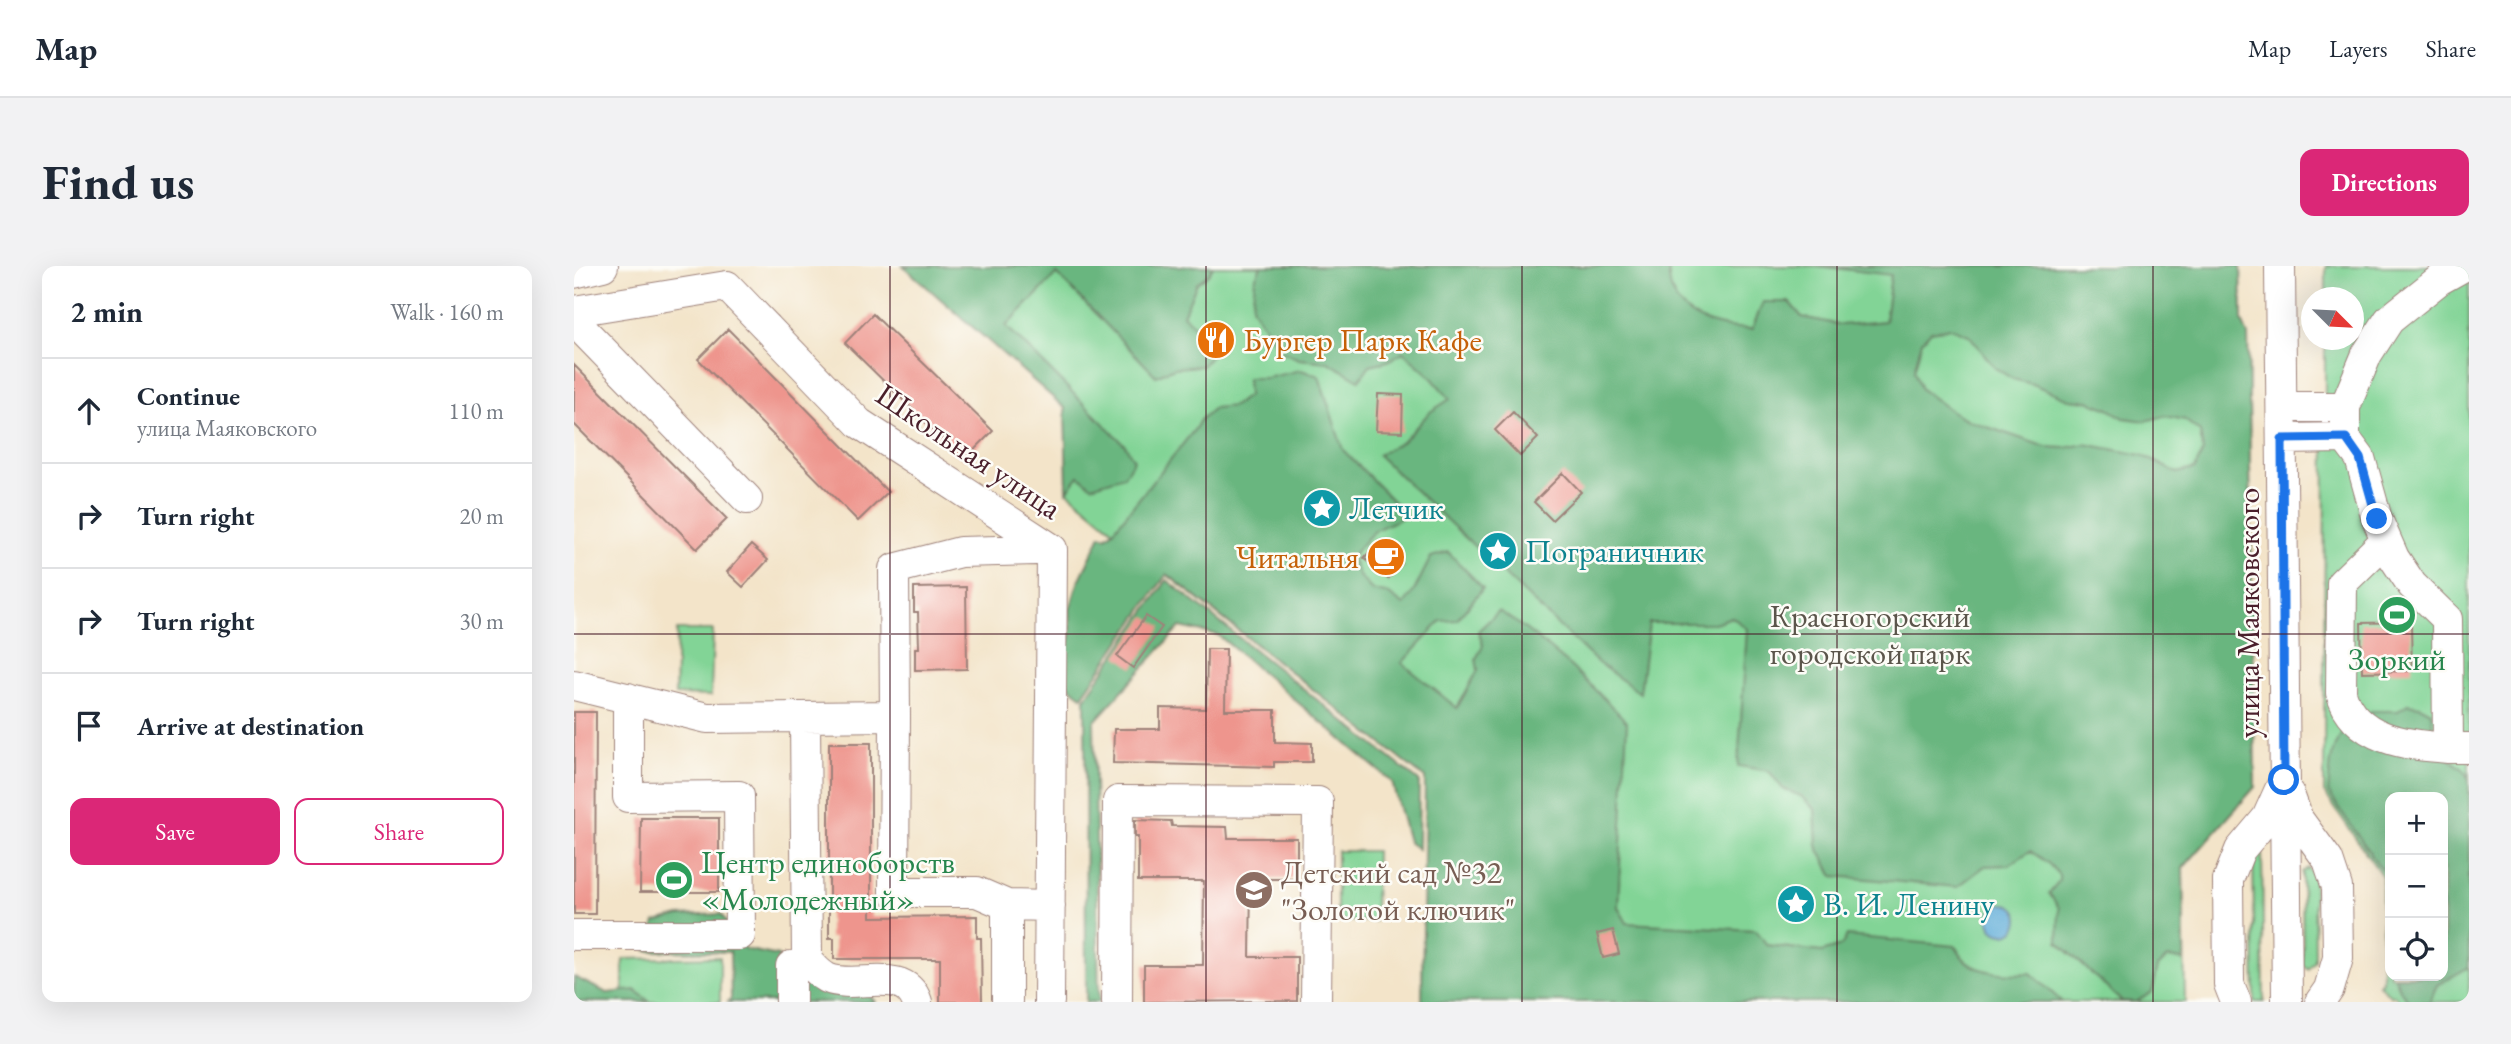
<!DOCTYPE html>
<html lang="en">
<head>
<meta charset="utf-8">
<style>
  :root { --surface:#fff; --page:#f2f2f3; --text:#1f2937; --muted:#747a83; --line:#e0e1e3; --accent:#db2777 }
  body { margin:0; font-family:"EB Garamond",serif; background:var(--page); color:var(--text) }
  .controls { position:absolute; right:21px; bottom:21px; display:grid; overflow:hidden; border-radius:14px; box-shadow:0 7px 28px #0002 }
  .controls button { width:63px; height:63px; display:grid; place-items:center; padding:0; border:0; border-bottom:2px solid var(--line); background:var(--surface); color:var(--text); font:35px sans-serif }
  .compass { position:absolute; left:1727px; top:21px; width:63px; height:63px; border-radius:50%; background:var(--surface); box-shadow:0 7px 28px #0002; rotate:114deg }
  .stop { position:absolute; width:21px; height:21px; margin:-16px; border:5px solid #1a73e8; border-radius:50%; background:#fff }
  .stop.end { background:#1a73e8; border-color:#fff; box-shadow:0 2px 7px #0008 }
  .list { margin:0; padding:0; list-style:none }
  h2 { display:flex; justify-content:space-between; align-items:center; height:91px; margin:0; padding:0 28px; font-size:30px }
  h2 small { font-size:23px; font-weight:400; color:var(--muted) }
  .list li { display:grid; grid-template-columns:46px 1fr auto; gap:21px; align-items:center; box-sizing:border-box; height:105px; padding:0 28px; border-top:2px solid var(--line) }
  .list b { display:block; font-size:26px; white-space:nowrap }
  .list p { margin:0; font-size:23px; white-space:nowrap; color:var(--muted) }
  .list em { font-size:23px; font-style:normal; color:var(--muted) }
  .actions { display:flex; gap:14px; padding:21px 28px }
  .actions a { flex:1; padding:16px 0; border:2px solid var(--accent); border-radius:14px; text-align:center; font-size:24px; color:var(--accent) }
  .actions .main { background:var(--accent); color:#fff }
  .icon { flex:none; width:38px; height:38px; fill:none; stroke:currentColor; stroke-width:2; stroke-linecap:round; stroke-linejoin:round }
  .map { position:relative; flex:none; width:1895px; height:736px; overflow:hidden; border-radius:14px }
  header { display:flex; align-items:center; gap:42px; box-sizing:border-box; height:98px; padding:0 35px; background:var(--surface); border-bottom:2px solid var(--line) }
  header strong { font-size:33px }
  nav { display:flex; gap:38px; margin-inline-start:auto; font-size:24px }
  .intro { display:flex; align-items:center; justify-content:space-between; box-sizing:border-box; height:168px; padding:0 42px }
  h1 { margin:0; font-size:49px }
  .button { padding:18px 32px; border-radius:14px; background:var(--accent); color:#fff; font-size:24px; font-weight:700 }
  main { display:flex; gap:42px; padding:0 42px }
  aside { flex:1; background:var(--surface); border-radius:14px; box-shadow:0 7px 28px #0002 }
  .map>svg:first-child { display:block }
  .green { fill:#82d496; stroke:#667a60; stroke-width:2; fill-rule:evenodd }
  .forest { fill:#69b67f; stroke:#5a6a55; stroke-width:2; fill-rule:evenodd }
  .water { fill:#60add9; stroke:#556682; stroke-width:2 }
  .building { fill:#ee958d }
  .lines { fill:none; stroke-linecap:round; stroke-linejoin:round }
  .minor-casing { stroke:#9e827a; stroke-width:32 }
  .minor { stroke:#fff; stroke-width:30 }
  .route { stroke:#1a73e8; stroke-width:9 }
  .grid { fill:none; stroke:#4a1f2b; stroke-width:2; stroke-opacity:0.55 }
  .labels { text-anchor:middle; stroke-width:5; stroke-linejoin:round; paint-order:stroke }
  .food-label { font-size:32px; fill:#c56008; stroke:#fdfcf7; text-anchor:start }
  .street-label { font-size:32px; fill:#4a1f2b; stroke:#fdfcf7 }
  .culture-label { font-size:32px; fill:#0d838f; stroke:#fdfcf7; text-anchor:start }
  .park-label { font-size:32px; fill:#5b554b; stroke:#fdfcf7 }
  .leisure-label { font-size:32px; fill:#27864d; stroke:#fdfcf7 }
  .education-label { font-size:32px; fill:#785e54; stroke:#fdfcf7; text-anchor:start }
</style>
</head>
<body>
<header>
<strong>Map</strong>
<nav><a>Map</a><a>Layers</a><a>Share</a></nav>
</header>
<div class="intro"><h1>Find us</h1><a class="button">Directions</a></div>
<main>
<aside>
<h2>2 min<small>Walk · 160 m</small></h2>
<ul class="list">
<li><svg class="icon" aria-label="ahead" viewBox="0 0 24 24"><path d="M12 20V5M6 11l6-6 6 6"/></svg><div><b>Continue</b><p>улица Маяковского</p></div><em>110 m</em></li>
<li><svg class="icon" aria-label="right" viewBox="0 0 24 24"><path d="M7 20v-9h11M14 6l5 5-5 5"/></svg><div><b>Turn right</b></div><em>20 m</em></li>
<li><svg class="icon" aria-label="right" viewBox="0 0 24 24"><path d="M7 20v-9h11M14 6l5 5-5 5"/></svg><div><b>Turn right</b></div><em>30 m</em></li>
<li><svg class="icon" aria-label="arrive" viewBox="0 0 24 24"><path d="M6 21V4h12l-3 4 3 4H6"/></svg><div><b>Arrive at destination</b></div></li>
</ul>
<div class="actions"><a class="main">Save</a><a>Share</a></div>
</aside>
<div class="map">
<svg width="1895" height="736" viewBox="0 0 1895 736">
  <rect width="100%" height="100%" fill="#fdfcf7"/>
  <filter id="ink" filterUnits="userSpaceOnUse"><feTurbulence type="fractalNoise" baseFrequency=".0143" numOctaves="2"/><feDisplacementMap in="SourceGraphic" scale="14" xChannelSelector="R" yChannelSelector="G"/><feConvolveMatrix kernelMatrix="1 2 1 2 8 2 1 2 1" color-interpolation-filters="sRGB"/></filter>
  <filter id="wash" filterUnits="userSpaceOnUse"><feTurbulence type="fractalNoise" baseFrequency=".00686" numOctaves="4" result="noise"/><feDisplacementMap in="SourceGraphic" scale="28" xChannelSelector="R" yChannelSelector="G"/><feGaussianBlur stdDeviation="1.57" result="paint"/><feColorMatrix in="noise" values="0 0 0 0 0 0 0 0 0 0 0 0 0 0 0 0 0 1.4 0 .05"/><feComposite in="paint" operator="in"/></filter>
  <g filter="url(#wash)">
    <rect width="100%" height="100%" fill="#f3e4c9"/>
    <path class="green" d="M330,0h1337l1,55 6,15 7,451 -72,81 2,134h-763l4,-224 -260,-204 -98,-82 -3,-84z
      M1752,0h143v736h-68l-7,-7 -3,2 -12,-13 3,-3v-105l-58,-84 1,-452h29v-42l-28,-1zM1816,531h53v179h-53z
      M103,364h36l-2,66 -36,-1z
      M763,585h39l-1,70h-38z
      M1679,585h9l2,151h-9z
      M1734,602l6,9 1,84 -7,8 -5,-4 -1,-93z
      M146,691v45h-97v-43z"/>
    <path class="forest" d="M329,0h310l-4,8 -12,9 -14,32 28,27v14l-9,10 -28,2 -18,8 -99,-102 -51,52 119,119 9,15 -10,16 -32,10 -13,-10 -12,15 -2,-83z
      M687,0h408c-4,50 42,62 83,63l11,-27h26l13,15 39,8 44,-4 6,-46 -74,-9h424l1,55 6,15 7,451 -72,81 1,92 -17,-2 -9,9 -6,25 -16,10 -15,-1 -63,-59 1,-34 -10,-15 10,-12v-6l-11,-12 -18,-12 -21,14 -24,1 -28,21 -124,-11 -16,-30 -2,-37 -14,-13 -18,-7 -14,-18 -31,-5 9,-137 -15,-12 -17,6h-66l-9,70 -42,-30 -220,-208 25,-14 27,-29 20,-13 -20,-23 -27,-24 -15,9 -18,4 -11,15 -31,-18 -29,-3 -19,-8 -28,-44 3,-28zM1377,62l18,7 26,33 18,11 19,5 37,15 19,2 19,7 17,10 21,3 20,-5 20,4 15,12 3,19 -8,18 -18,4 -35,-18 -57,-11 -20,4 -19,-1 -76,-26 -17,-9 -32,-23 -7,-18 8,-30 9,-10z
      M727,104l18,6 24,74 63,64c-11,10 -20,9 -31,17 -9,7 -16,17 -23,26l7,19 13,14 17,4 15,11 10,-14 17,-34 17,-5 35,36 -26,32 -16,1 -39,42 55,45 21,-38 -2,-11 7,-14 -5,-14 21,-20c48,30 89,71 128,111l-9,185 9,16 129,7 11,15 55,7 19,-6 6,-10 108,10c3,4 6,10 10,14 14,14 47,15 66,13l31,29h-640l3,-224 -258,-204 -85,122 -12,-9 -12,-14 13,-38 -1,-26 8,-26 23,-48 5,2 7,-6 82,-102 5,-9 14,-12 19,-2 15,-10 -1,-18h19z
      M593,314l252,201 -1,68 -10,-7 -16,-60 -174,-147 -38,-8 -86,95 5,280h-13l-1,-304z
      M1834,438l12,2 11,6 4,35 29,23 5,10v187l-32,18 -8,17h-19l-8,-9 -8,-17h49v-179h-53v80l-11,-11 -51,-74c2,-18 1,-49 17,-60 13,-9 18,-5 26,-21h27z
      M147,648l24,35 33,7 22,23 20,8 48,6 7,9h-147l3,-4 -1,-46 -83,-1 8,-29 25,-6z
      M0,711l33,16 28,-3 15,12h-76z"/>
    <path class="water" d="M1415 653a15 15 0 1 1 30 0a15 15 0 1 1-30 0Z"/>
    <g id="blocks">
      <path class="building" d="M299,48l120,117 -29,29 -119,-117z
        M154,63l160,163 -30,29 -160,-162z
        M0,99l153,154 -30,30 -123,-125z
        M804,128l25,1 -1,37 -26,-1z
        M939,146l25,26 -18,18 -25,-26z
        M989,207l18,19 -29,28 -18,-18z
        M804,276l24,22 -14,15 -24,-21z
        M177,279l17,15 -25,27 -16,-15z
        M392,321l1,82 -52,1v-22h4l-1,-36h-4v-24z
        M572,350l16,11 -29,41 -16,-12z
        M1837,356l1,49 -50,1 -1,-49z
        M633,383h19l-1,61h50v32l37,1v19h-38v5l-161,-4 1,-34h46v-21l46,1z
        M0,446h22l-1,202h-21z
        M255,477h42v174l106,-1v22h4l1,64h-42v-43h-106v-21h-5z
        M67,552h78v74h-79z
        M561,554l36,1 1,5 55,1 1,11h69v41h-46l-1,78h47v44l-153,1v-37h59l1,-84h-66v-44h-3z
        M1039,664l6,24 -16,4 -6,-24z"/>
    </g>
  </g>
  <g filter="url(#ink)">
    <use href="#blocks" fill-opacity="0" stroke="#9e827a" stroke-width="2"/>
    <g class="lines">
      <defs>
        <path id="minor" d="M1706,0l7,736
          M1890,0l-25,14 -50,40 -22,34 -22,53v31l15,20 17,61 17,39 18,27 35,34 1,129h21
          M0,7l29,-7
          M0,45l153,-25 132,137 193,126 -3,453
          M0,55l173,178
          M1708,141h63
          M1708,173l63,-1
          M1812,274l-44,43 -1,110c14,47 66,52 107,55
          M0,419l133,33 188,-2 -1,176h83l30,13 43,1
          M321,450l-1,-147 66,-17 76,-2 9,-5
          M231,453l2,240c6,8 11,14 20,19 28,13 77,-14 90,24
          M1715,528l9,25 30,41 9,27 1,71 -9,31 -9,13
          M0,669h166l-1,-139 -111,1v-99
          M217,700v36
          M433,736v-97
          M543,736l1,-201 200,1 -2,200
          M1662,736l-7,-18 -1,-104 12,-30 27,-32 14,-31"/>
      </defs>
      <use href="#minor" class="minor-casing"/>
      <use href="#minor" class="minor"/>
    </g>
  </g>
  <g class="lines" filter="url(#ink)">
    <path class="route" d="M1710,514l-2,-341 64,-1 14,20 17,61"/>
  </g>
  <path class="grid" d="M316,0v736M632,0v736M948,0v736M1263,0v736M1579,0v736M0,368h1895"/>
  <defs>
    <symbol id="restaurant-disc" viewBox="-11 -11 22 22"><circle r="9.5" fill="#e8710a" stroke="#fdfcf7"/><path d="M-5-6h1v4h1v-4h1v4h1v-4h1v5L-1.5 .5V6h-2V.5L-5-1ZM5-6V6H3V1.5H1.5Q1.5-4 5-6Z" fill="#fff"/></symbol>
    <symbol id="sight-disc" viewBox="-11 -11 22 22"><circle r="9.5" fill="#0f9aa8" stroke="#fdfcf7"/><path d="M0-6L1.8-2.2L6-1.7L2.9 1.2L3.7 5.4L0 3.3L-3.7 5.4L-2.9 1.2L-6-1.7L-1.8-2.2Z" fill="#fff"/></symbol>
    <symbol id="cafe-disc" viewBox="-11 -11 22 22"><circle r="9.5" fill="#e8710a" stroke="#fdfcf7"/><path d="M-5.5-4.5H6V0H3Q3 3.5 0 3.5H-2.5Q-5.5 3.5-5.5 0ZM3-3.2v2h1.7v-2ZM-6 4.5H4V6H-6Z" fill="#fff"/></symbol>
    <symbol id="stadium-disc" viewBox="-11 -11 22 22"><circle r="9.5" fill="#2e9e5b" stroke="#fdfcf7"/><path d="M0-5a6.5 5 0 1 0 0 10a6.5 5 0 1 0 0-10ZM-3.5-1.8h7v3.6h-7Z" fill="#fff"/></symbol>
    <symbol id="school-disc" viewBox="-11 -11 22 22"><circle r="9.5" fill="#8d6e63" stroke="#fdfcf7"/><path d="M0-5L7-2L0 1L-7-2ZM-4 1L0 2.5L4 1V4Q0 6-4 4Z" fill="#fff"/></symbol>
  </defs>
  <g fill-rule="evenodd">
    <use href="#restaurant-disc" x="620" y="52" width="44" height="44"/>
    <use href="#sight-disc" x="726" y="220" width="44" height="44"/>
    <use href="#sight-disc" x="902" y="263" width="44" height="44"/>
    <use href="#cafe-disc" x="790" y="269" width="44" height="44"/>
    <use href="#stadium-disc" x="1801" y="327" width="44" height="44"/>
    <use href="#stadium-disc" x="78" y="592" width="44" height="44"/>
    <use href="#school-disc" x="658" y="602" width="44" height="44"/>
    <use href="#sight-disc" x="1200" y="616" width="44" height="44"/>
  </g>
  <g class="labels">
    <g class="food-label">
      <text x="669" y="85">Бургер Парк Кафе</text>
      <text x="785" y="302" text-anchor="end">Читальня</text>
    </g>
    <g class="street-label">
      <text transform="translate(395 185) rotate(34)" y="11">Школьная улица</text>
      <text transform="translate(1674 347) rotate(-90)" y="11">улица Маяковского</text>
    </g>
    <g class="culture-label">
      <text x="775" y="253">Летчик</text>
      <text x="951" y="296">Пограничник</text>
      <text x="1249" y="649">В. И. Ленину</text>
    </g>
    <g class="park-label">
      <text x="1296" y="361">Красногорский<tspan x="1296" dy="37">городской парк</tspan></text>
    </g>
    <g class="leisure-label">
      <text x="1823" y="404">Зоркий</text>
      <text x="127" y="607" text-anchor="start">Центр единоборств<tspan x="127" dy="37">«Молодежный»</tspan></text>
    </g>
    <g class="education-label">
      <text x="707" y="617">Детский сад №32<tspan x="707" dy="37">"Золотой ключик"</tspan></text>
    </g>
  </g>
</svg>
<div class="controls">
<button>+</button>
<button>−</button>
<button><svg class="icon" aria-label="locate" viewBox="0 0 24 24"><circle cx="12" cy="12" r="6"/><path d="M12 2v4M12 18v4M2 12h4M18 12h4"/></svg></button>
</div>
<svg class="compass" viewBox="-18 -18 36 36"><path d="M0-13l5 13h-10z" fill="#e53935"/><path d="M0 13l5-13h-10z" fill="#747a83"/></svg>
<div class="stop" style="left:1710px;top:514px"></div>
<div class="stop end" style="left:1803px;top:253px"></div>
</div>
</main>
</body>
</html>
